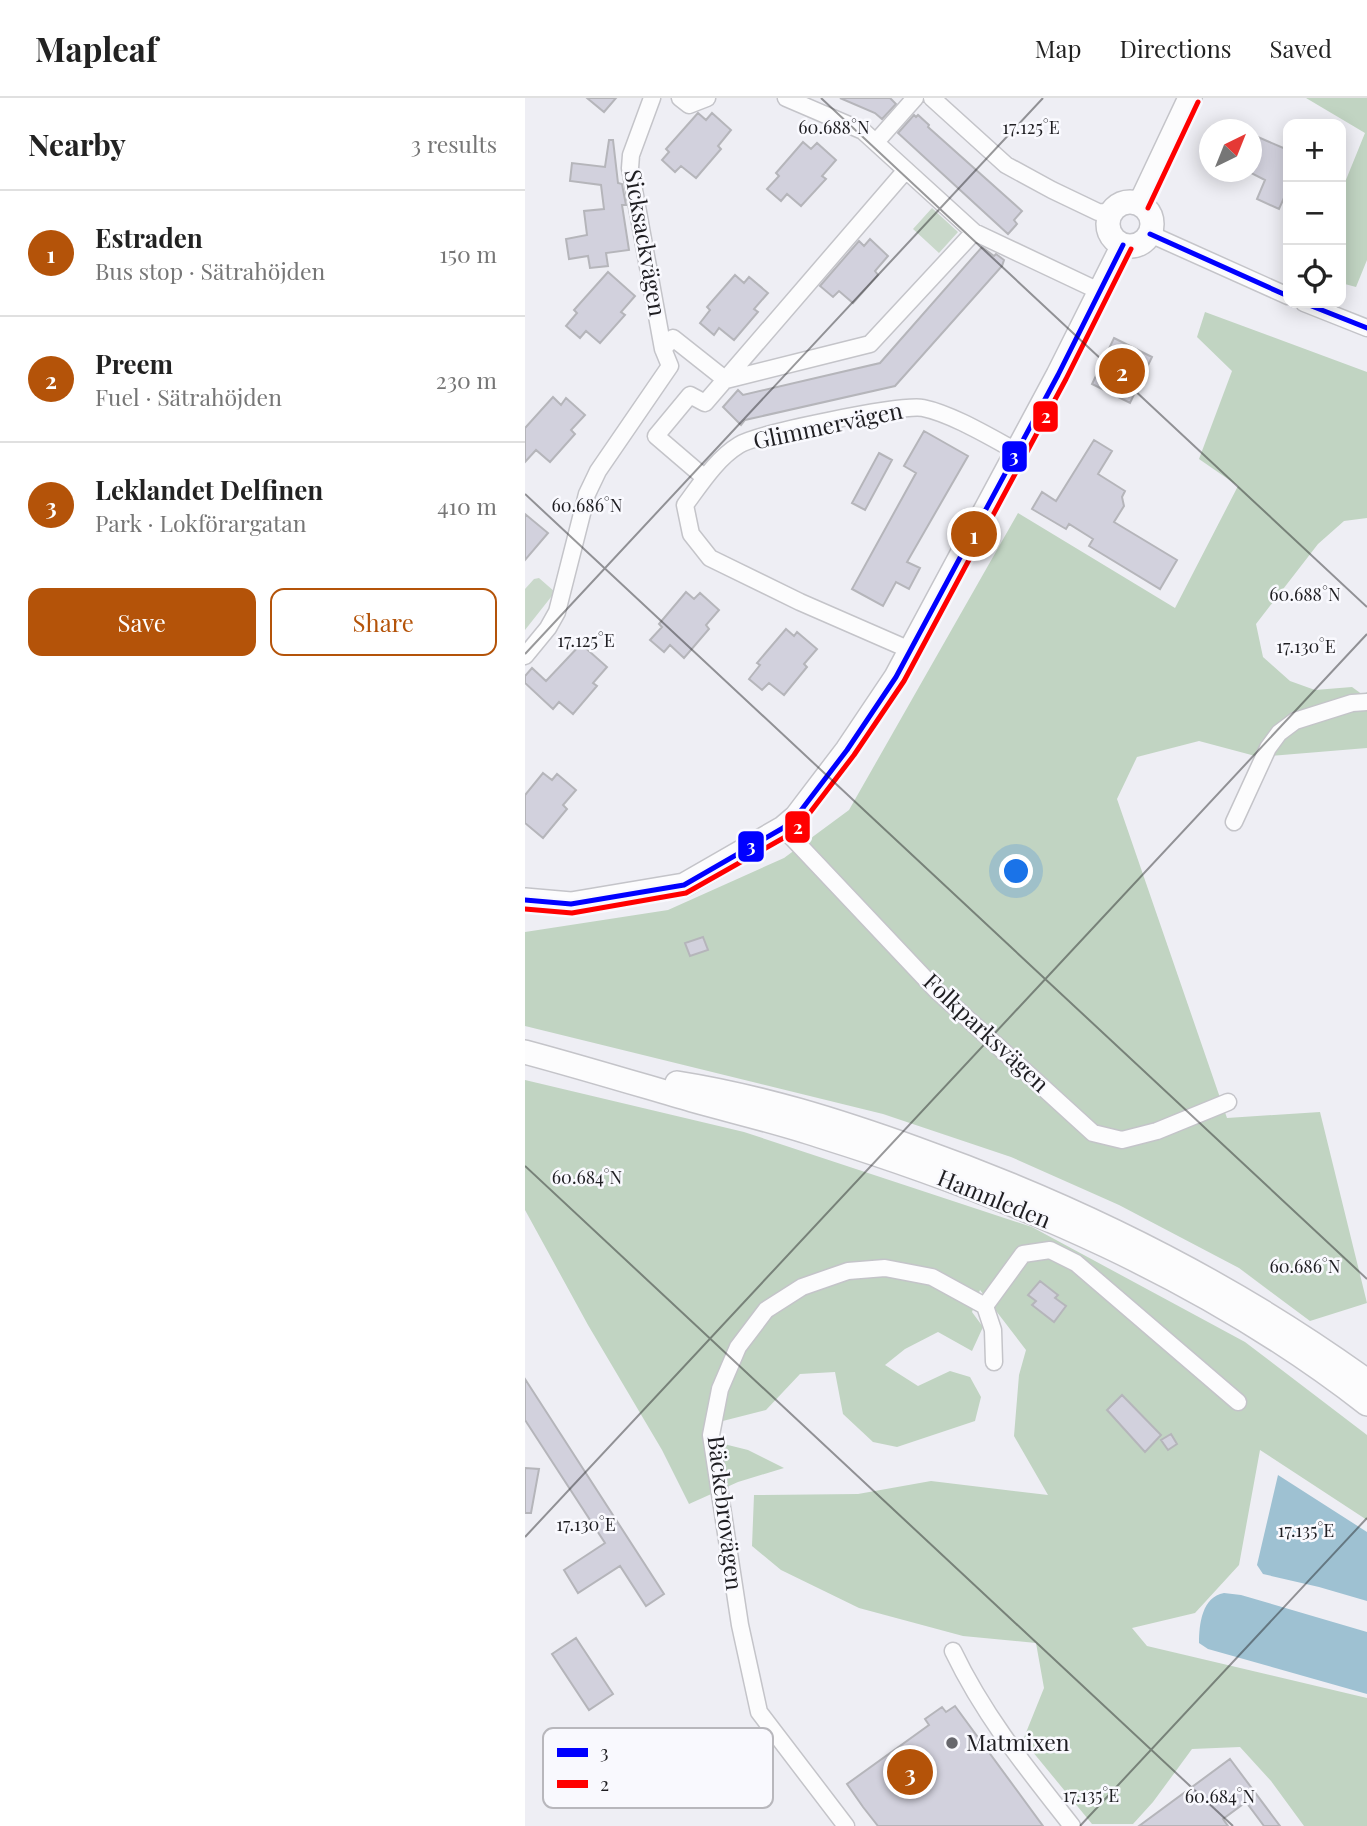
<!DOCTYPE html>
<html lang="en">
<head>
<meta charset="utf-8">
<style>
  :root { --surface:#fff; --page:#f2f2f2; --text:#222; --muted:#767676; --line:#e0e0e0; --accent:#b45309 }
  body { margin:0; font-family:"Playfair Display",serif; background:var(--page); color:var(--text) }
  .controls { position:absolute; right:21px; top:21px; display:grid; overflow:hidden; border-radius:14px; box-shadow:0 4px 18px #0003 }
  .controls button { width:63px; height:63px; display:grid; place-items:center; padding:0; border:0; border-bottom:2px solid var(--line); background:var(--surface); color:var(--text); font:35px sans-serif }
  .compass { position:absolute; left:674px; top:21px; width:63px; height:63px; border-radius:50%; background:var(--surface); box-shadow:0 4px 18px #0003; rotate:43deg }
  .you { position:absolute; left:492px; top:774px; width:24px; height:24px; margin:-18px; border:5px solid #fff; border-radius:50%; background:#1a73e8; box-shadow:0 0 0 10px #1a73e833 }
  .badge { display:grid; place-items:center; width:46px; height:46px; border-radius:50%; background:var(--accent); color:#fff; font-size:23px; font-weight:700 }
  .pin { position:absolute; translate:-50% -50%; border:4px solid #fff; box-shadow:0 2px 7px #0006 }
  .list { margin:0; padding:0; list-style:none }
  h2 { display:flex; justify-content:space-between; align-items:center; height:91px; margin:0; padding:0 28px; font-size:30px }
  h2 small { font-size:23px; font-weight:400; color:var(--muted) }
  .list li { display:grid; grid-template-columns:46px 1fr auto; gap:21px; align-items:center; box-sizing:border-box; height:126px; padding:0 28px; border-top:2px solid var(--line) }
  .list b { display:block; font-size:26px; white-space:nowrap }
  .list p { margin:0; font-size:23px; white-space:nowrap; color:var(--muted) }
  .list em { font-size:23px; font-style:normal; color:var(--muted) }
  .actions { display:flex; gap:14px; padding:21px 28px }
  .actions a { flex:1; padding:16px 0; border:2px solid var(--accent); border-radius:14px; text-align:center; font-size:24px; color:var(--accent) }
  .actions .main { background:var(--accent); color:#fff }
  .icon { flex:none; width:38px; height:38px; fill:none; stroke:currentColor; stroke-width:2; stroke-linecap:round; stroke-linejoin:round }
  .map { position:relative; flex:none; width:842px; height:1728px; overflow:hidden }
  header { display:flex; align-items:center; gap:42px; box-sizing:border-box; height:98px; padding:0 35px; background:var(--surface); border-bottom:2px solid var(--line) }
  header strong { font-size:33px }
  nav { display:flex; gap:38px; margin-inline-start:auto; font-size:24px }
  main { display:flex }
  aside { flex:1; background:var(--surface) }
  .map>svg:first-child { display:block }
  .green { fill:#c9d8ca }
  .forest { fill:#c1d4c2 }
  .water { fill:#9ec1d2 }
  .building { fill:#d2d1dd; stroke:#b5b5ba; stroke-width:2 }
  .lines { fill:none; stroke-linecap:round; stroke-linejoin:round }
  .street-casing { stroke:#c4c4c9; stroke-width:19 }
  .secondary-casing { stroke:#c4c4c9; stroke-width:26 }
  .street { stroke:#fcfcfd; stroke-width:16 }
  .secondary { stroke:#fcfcfd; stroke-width:23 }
  .bus-1-casing { stroke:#f9f9fe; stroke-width:10 }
  .bus-2-casing { stroke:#f9f9fe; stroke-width:10 }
  .bus-1 { stroke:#00f; stroke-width:5 }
  .bus-2 { stroke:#f00; stroke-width:5 }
  .ticks { fill:none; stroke:#1f1e22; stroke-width:2; stroke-opacity:0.45 }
  .poi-dot { fill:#67676c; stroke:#f9f9fe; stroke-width:2.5 }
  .labels { text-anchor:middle; stroke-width:5; stroke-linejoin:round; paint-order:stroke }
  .street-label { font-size:23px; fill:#1f1e22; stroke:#f9f9fe }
  .poi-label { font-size:23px; fill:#1f1e22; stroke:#f9f9fe; text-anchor:start }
  .key { fill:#f9f9fe; stroke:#b8b7bc; stroke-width:2 }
  .key-label { font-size:19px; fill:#1f1e22 }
  .ticks-label { font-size:18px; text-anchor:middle; fill:#1f1e22; stroke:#f9f9fe; stroke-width:5; stroke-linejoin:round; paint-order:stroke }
  .line-badge { stroke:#f9f9fe; stroke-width:2.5 }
  .badge-label { font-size:19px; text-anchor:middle; font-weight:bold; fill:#fff }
</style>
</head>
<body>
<header>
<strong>Mapleaf</strong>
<nav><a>Map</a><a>Directions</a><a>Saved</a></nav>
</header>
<main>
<aside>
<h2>Nearby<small>3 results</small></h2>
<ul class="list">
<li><span class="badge">1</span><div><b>Estraden</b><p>Bus stop · Sätrahöjden</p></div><em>150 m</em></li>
<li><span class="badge">2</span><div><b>Preem</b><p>Fuel · Sätrahöjden</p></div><em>230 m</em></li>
<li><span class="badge">3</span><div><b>Leklandet Delfinen</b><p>Park · Lokförargatan</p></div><em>410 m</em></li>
</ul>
<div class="actions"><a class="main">Save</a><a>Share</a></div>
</aside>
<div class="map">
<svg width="842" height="1728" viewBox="0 0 842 1728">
  <rect width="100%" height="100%" fill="#eeeef4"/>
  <path class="green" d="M407,110l26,24 -19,21 -26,-24z
    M14,480l16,14 -30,38v-41l9,-10z"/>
  <path class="forest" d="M781,0h61v162l-11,27 -15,-4v-91l24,-59z
    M680,214l162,60v146l-23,3 -26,23 -62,80 7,33 27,24 25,9 37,-3 11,8 4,-3v56l-108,9 -60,-16 -62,16 -20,42 110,319 93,-6 47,191 -57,18 -71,-53 -120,-63 -108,-48 -128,-43 -358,-88v-94l143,-22 116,-52 65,-48 169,-297 157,95 63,-122 -39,-27 33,-88 -35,-34z
    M0,982l219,52 288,95 213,115 122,93v85l-107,-70 -21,115 -44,48 -63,15 15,18 220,52v128h-63l-33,-45 -31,-34 -48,2 -39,53 -20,22h-41l-69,-84 21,-52 -8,-45 -73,-7 -104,-28 -78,-38 -29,-24 2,-51 104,-1 73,-13 117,14 -34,-59 5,-61 7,-25 -46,-60 -8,22 11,15 -11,24 -34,-19 -33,17 -20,16 33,21 32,-15 20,6 11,20 -6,24 -78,26 -24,-5 -30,-28 -8,-42 -35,2 -34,36 -59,15 1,15 40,10 36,18 -46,14 -49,22 -27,-54 -74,-125 -63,-115z"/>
  <path class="water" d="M753,1377l89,57v69l-48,-14 -56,-13 -6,-9z
    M699,1495l17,2 126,37v62l-159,-45 -9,-6c0,-19 3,-46 25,-50z"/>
  <path class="building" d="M62,0h29l-12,14z
    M315,0h50l6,6 -14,15 -7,-6z
    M173,15l8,7 6,-7 19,17 -13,16 3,3 -25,29 -15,-12 -6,6 -13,-12 7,-8 -3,-3z
    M389,17l2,2 2,-2 11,10 -1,2 94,84 -8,9 3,4 -9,10 -110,-101z
    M726,36l37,16v39l-9,20 -22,-10 8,-19 -14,-7z
    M84,42h4l5,43 4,1 4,21h-4l7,45 -23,3 2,13 -18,2 -2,-12 -19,3 -3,-20 21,-4 -3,-24 20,-2 -3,-24 -31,-4 2,-18 33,4z
    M278,44l8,7 6,-6 19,17 -14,16 4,3 -25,27 -14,-12 -6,7 -14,-12 12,-13 -3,-3z
    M345,141l18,17 -13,15 3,4 -25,28 -14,-12 -6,6 -13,-11 39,-45 5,5z
    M457,149l12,9 2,-2 8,6 -2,6 -107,120 -150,34 -4,5 -18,-18 15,-17 5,5 137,-32z
    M83,174l27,24 -14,16 4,3 -25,28 -14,-12 -6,7 -14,-12 11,-13 -3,-3z
    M210,177l9,8 5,-6 19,16 -14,16 4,3 -24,28 -15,-12 -5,7 -14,-12 10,-13 -3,-3z
    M589,240l38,19 -22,46 -38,-19z
    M28,299l8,8 5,-7 19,17 -14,15 4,4 -25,28 -14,-12 -11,12v-34z
    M399,333l44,25 -61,106 13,6 -11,21 -13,-7 -13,24 -31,-17 64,-116 -12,-7z
    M569,342l18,11 -14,23 27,17 -3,6 2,9 -10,16 63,38 -17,29 -71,-43 4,-7 -24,-15 -3,5 -34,-20 10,-17 14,9z
    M354,355l13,7 -27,50 -13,-7z
    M0,416l23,19 -23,27z
    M161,494l8,7 6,-6 19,17 -13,15 3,4 -25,29 -14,-13 -6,7 -14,-12 12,-13 -3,-3z
    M261,531l8,7 3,-4 20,17 -13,15 3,3 -23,28 -15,-12 -7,7 -13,-11 11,-14 -3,-2z
    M56,546l26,23 -14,16 4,3 -24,28 -14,-12 -6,7 -28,-26v-7l7,-8 14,13z
    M18,675l9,7 5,-6 19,16 -13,15 4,4 -24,29 -18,-15v-28z
    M178,839l5,13 -18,6 -5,-13z
    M515,1183l18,14 -3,3 11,8 -12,16 -22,-17 4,-4 -8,-6z
    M0,1281l139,215 -18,12 -26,-40 -42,27 -14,-23 41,-27 -80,-123z
    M597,1297l39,40 -16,17 -38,-42z
    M646,1336l6,10 -9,6 -7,-10z
    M0,1370l14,1 -8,44h-6z
    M51,1540l37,56 -24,16 -37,-56z
    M430,1608l88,120h-165l-15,-19 -16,-23 82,-59 -4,-6 17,-12 4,5z
    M705,1661l50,67h-16l-18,-24 -23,17 5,7h-89z"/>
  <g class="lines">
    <defs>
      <path id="street" d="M155,0l9,7 18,-7
        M261,0l77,33 111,101 127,60
        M407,0l74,67 46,25 46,22 13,1
        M351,44l39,-44
        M625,136l138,62
        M779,205l63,25
        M138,251l10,-11 53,42
        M201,282l144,-36 104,-112
        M180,380l-49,-42 34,-41 15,8 201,-233
        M385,552l-110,-48 -90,-44 -19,-24 -6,-29c15,-20 31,-46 54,-60 19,-12 162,-41 184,-37 29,6 67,29 93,43
        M0,558l23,-28 9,-16 30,-118 11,-23 72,-105 -7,-17 -33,-181 1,-13 21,-57
        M709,724l34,-74 11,-15 16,-12 57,-18 15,-1
        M258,730l153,162 157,143 29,7 35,-9 71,-29
        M460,1208l38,-52 27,-4 26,13 162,139
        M428,1553c31,65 75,119 119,175
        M321,1728l-87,-114 -19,-87 -29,-190 9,-46 18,-42 28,-37 36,-23 46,-16 37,-3 47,9 53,29 8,24 1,32"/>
      <path id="secondary" d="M583 126a22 22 0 1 1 44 0a22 22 0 1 1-44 0Z
        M615,106l50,-106
        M0,802l46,4 113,-19 99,-57 13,-11 51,-67 49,-73 162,-302 65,-130
        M0,954c56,15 112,32 167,48 43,12 86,22 128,36 193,60 387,143 547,268
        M152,985c83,13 162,38 240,66 160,57 312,132 450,232"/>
    </defs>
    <use href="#street" class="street-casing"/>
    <use href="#secondary" class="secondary-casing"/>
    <use href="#street" class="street"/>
    <use href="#secondary" class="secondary"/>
    <defs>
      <path id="bus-1" d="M625,136l138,62
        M779,205l63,25
        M0,802l46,4 113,-19 99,-57 13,-11 51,-67 49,-73 162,-302 65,-130"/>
      <path id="bus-2" d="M623,110l50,-106
        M0,811l47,4 114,-20 101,-57 15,-13 52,-68 50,-74 162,-302 65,-130"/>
    </defs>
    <use href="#bus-1" class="bus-1-casing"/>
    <use href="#bus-2" class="bus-2-casing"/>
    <use href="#bus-1" class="bus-1"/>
    <use href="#bus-2" class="bus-2"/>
  </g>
  <path class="ticks" d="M296,0l546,509M0,396l842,785M0,556l518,-556M0,1068l708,660M0,1439l842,-903M555,1728l287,-308"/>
  <circle class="poi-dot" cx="427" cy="1645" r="7"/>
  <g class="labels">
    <g class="street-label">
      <text transform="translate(120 145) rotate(80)" y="8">Sicksackvägen</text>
      <text transform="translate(303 328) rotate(-12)" y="8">Glimmervägen</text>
      <text transform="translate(461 935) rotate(43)" y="8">Folkparksvägen</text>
      <text transform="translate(469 1101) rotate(22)" y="8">Hamnleden</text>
      <text transform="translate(200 1415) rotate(83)" y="8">Bäckebrovägen</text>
    </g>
    <g class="poi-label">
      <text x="441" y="1653">Matmixen</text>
    </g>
  </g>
  <rect x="18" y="1630" width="230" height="80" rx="10" class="key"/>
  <rect x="32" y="1650" width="31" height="9" fill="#00f"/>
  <rect x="32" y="1682" width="31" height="8" fill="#f00"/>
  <g class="key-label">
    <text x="75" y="1661">3</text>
    <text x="75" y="1693">2</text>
  </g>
  <g class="ticks-label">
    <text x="309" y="36">60.688°N</text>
    <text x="506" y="36">17.125°E</text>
    <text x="62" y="414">60.686°N</text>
    <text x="780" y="503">60.688°N</text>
    <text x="61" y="549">17.125°E</text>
    <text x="781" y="555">17.130°E</text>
    <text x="62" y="1086">60.684°N</text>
    <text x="780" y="1175">60.686°N</text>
    <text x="61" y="1433">17.130°E</text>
    <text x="781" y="1439">17.135°E</text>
    <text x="566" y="1704">17.135°E</text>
    <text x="695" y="1705">60.684°N</text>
  </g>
  <g class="line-badge">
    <rect x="507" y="302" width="27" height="33" rx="7" fill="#f00"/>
    <rect x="476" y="342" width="27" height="33" rx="7" fill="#00f"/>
    <rect x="259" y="712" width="27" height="34" rx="7" fill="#f00"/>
    <rect x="212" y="732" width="28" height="33" rx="7" fill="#00f"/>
  </g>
  <g class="badge-label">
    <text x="521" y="325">2</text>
    <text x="489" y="365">3</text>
    <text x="273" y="736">2</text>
    <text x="226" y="755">3</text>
  </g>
</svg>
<div class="controls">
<button>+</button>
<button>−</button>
<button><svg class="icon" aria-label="locate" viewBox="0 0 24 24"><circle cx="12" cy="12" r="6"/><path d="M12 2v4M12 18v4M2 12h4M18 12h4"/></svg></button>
</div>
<svg class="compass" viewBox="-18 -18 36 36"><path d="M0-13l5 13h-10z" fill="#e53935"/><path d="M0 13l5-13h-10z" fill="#767676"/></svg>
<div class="you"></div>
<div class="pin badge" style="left:449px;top:436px">1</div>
<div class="pin badge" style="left:597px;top:273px">2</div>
<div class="pin badge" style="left:385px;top:1674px">3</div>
</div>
</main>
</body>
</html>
